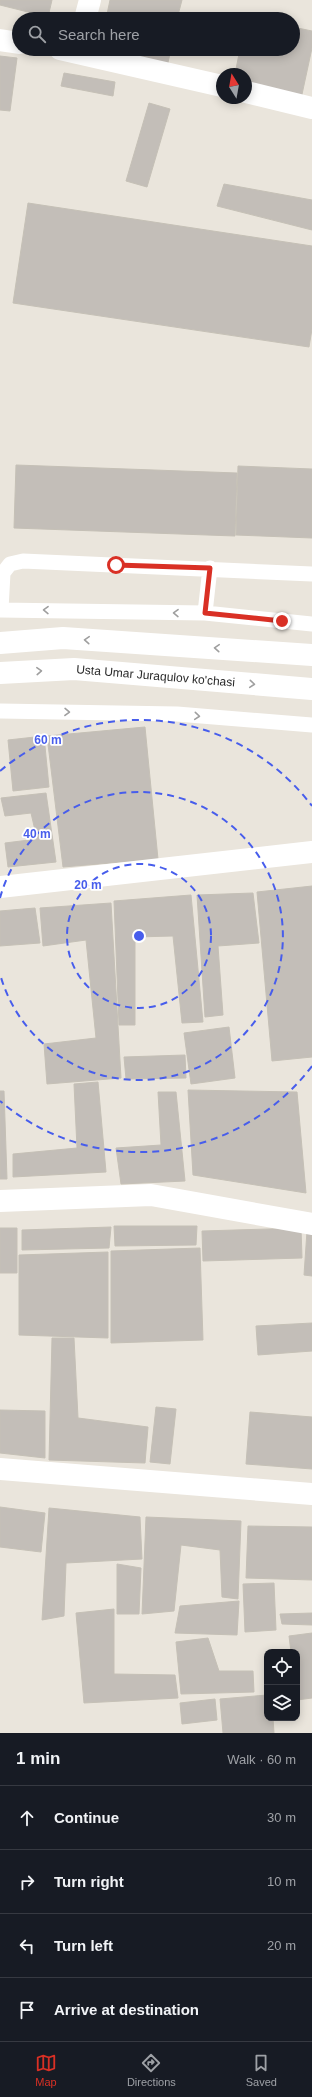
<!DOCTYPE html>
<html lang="en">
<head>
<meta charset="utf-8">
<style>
  :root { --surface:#171b24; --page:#20242c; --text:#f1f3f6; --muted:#9ea1a6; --line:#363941; --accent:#d93025 }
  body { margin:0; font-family:Helvetica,sans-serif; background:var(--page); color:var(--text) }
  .controls { position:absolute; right:12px; bottom:12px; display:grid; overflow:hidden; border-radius:8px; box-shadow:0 2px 10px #0003 }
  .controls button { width:36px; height:36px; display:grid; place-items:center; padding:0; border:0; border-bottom:1px solid var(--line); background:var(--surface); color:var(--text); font:20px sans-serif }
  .compass { position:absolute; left:216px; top:68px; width:36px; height:36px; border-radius:50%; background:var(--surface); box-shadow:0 2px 10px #0003; rotate:349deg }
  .stop { position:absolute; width:12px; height:12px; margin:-9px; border:3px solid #d93025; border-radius:50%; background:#fff }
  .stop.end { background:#d93025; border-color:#fff; box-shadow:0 1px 4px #0008 }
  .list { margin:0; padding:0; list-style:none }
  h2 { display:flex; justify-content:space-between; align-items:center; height:52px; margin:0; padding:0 16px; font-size:17px }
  h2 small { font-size:13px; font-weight:400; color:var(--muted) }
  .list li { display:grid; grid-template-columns:26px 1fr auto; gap:12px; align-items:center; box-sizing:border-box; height:64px; padding:0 16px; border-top:1px solid var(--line) }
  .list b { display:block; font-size:15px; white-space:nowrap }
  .list em { font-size:13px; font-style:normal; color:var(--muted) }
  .icon { flex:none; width:22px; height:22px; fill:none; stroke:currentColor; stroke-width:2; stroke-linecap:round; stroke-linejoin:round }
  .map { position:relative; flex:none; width:312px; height:1733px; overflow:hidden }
  .search { position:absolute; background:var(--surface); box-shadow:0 2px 10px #0003; left:12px; right:12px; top:12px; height:44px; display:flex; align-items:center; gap:10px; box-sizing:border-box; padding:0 14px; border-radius:22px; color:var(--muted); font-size:15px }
  .sheet { height:308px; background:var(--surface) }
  nav { display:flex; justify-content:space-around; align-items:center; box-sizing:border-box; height:56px; border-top:1px solid var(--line); background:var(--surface); font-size:11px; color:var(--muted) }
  nav a { display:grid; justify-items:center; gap:2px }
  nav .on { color:var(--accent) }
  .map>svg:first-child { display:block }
  .building { fill:#c3beb8; stroke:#c5c0b6 }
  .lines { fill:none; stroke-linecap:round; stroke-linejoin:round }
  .lane { stroke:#fff; stroke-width:15 }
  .street { stroke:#fff; stroke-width:22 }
  .secondary { stroke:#fff; stroke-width:22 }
  .oneway { stroke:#9f9f9f }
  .route { stroke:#d93025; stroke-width:5 }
  .ring { fill:none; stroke:#475dec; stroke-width:2; stroke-dasharray:7 5 }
  .labels { text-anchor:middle; stroke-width:3.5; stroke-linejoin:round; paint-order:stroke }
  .street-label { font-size:12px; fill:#292929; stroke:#fff }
  .centre { fill:#475dec; stroke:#fff; stroke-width:2 }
  .ring-label { font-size:12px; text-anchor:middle; font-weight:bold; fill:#475dec; stroke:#fff; stroke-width:3.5; stroke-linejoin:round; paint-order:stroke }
</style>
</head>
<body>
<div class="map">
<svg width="312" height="1733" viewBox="0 0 312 1733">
  <rect width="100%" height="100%" fill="#eae5dc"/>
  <path class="building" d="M0,0h52l-4,17 -48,-12z
    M110,0h72l-5,19h-71z
    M293,27l19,4v17l-11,51 -55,-12v-13h-11l5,-25h53z
    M99,49h72l-4,18z
    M0,56l17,2 -7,53 -10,-1z
    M64,73l51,9 -2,14 -52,-10z
    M149,103l21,6 -23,78 -21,-6z
    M224,184l88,16v30l-95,-24z
    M28,203l284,43v83l-3,18 -296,-44z
    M16,465l221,8 -2,63 -221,-8z
    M238,466l74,3v69l-76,-3z
    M145,727l13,132 -95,8 -16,-131z
    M44,736l5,51 -36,4 -5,-51z
    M46,793l10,69 -48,5 -3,-24 32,-4 -6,-26 -26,3 -4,-18z
    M312,886v171l-40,4 -15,-169z
    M253,893l6,50 -41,3 5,69 -18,2 -8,-122z
    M191,895l12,127 -21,1 -9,-87 -38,1v88h-16l-5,-124z
    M111,903l10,175 -74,6 -3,-40 52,-6 -10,-98 -43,6 -3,-38z
    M35,908l5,35 -40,3v-35z
    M229,1027l6,51 -44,6 -7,-51z
    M185,1055l1,23 -60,1 -2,-22z
    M98,1082l8,90 -93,5v-23l64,-6 -3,-64z
    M188,1090l109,2 9,101 -113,-18z
    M0,1091h4l3,88h-7z
    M158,1092h18l9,89 -64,3 -5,-36 45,-3z
    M114,1226h83l-1,19 -81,1z
    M111,1227l-2,21 -87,2v-20z
    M0,1228h17v45h-17z
    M301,1228l1,30 -99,3 -1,-30z
    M307,1231l5,1v44l-8,-1z
    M200,1248l3,92 -92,3v-92z
    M108,1252v86l-89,-3v-80z
    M312,1323v28l-54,4 -2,-29z
    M52,1338h22l4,80 70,9 -3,36 -96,-3z
    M156,1407l20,2 -6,55 -20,-2z
    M0,1410l45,1v47l-45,-5z
    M250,1412l62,5v52l-66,-5z
    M0,1507l45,6 -4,39 -41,-5z
    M49,1508l91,9 2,42 -76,4 -2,53 -22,4z
    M146,1517l95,4 -3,78 -16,-2 -2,-47 -39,-5 -7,66 -32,3z
    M248,1526l64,1v53l-66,-2z
    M117,1564l24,4 -2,46h-22z
    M274,1583l2,47 -31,2 -2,-48z
    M239,1601l-2,34 -62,-2 5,-27z
    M114,1609v65l61,1 3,23 -94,5 -8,-90z
    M312,1613v12l-30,-1 -2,-10z
    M312,1633v65l-15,2v-48h-6l-2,-16z
    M208,1638l11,33h34l1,21 -73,2 -5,-52z
    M267,1695v23h6l1,15h-51l-3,-34z
    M215,1699l2,21 -35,4 -2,-21z"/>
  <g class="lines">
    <path class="lane" d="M1,609l2,-36 7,-9 13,-3 289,13
      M0,610l205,3 107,11
      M205,613l5,-45
      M0,711l177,3 135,11"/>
    <path class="street" d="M85,19l5,-19
      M0,40l19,3
      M60,49l162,37
      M246,92l66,16
      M0,887l312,-35
      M0,1201l151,-6 161,29
      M0,1469l312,25"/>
    <g class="secondary">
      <path d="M0,643l63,-5 249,17"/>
      <path id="s1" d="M0,673l74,-4 238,20"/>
    </g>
  </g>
  <defs><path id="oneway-chevron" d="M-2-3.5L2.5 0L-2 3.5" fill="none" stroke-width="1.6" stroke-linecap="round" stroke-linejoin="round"/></defs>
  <g class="oneway">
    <use href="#oneway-chevron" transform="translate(46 610) rotate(-179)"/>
    <use href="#oneway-chevron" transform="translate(176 613) rotate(-179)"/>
    <use href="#oneway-chevron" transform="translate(87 640) rotate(-176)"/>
    <use href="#oneway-chevron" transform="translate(217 648) rotate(-176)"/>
    <use href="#oneway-chevron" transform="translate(39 671) rotate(-3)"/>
    <use href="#oneway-chevron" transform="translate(252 684) rotate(5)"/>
    <use href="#oneway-chevron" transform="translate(67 712) rotate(1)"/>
    <use href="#oneway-chevron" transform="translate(197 716) rotate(5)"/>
  </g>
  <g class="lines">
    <path class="route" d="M116,565l94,3 -5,45 77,8"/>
  </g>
  <g class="ring">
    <circle cx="139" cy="936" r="72"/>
    <path d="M0 898A144 144 0 1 1 0 974"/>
    <path d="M312 1066A216 216 0 0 1 0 1101M0 771A216 216 0 0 1 312 806"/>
  </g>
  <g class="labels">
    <g class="street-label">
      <text dy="4" stroke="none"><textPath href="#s1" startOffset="156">Usta Umar Juraqulov ko'chasi</textPath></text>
    </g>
  </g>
  <circle cx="139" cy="936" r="6" class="centre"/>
  <g class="ring-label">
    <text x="48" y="744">60 m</text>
    <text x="37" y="838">40 m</text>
    <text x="88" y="889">20 m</text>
  </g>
</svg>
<div class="controls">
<button><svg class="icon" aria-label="locate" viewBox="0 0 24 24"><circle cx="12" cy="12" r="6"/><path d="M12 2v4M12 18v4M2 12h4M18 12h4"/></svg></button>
<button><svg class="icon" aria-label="layers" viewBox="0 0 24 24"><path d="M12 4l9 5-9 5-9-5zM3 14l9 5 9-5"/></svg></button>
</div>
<svg class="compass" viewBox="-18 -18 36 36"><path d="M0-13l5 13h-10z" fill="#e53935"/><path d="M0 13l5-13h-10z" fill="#9ea1a6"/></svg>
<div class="stop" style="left:116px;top:565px"></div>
<div class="stop end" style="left:282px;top:621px"></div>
<div class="search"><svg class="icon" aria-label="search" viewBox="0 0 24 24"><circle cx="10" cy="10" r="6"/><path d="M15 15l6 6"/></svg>Search here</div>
</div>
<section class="sheet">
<h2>1 min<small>Walk · 60 m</small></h2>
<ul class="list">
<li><svg class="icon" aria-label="ahead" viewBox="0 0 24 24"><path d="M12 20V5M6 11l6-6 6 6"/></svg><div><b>Continue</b></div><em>30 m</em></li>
<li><svg class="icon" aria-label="right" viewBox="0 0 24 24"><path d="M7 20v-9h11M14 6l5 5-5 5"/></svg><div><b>Turn right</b></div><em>10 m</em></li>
<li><svg class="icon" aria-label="left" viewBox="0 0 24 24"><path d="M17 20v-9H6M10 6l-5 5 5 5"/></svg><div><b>Turn left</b></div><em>20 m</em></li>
<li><svg class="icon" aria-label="arrive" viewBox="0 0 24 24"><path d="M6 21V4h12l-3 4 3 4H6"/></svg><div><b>Arrive at destination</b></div></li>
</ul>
</section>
<nav>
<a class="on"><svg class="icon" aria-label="map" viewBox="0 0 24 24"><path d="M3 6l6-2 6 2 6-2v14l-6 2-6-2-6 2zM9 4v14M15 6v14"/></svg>Map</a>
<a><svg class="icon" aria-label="directions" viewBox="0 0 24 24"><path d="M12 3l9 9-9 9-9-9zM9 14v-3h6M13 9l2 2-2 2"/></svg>Directions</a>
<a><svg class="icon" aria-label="saved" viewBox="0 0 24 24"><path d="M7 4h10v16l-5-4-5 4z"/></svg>Saved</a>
</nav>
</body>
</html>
